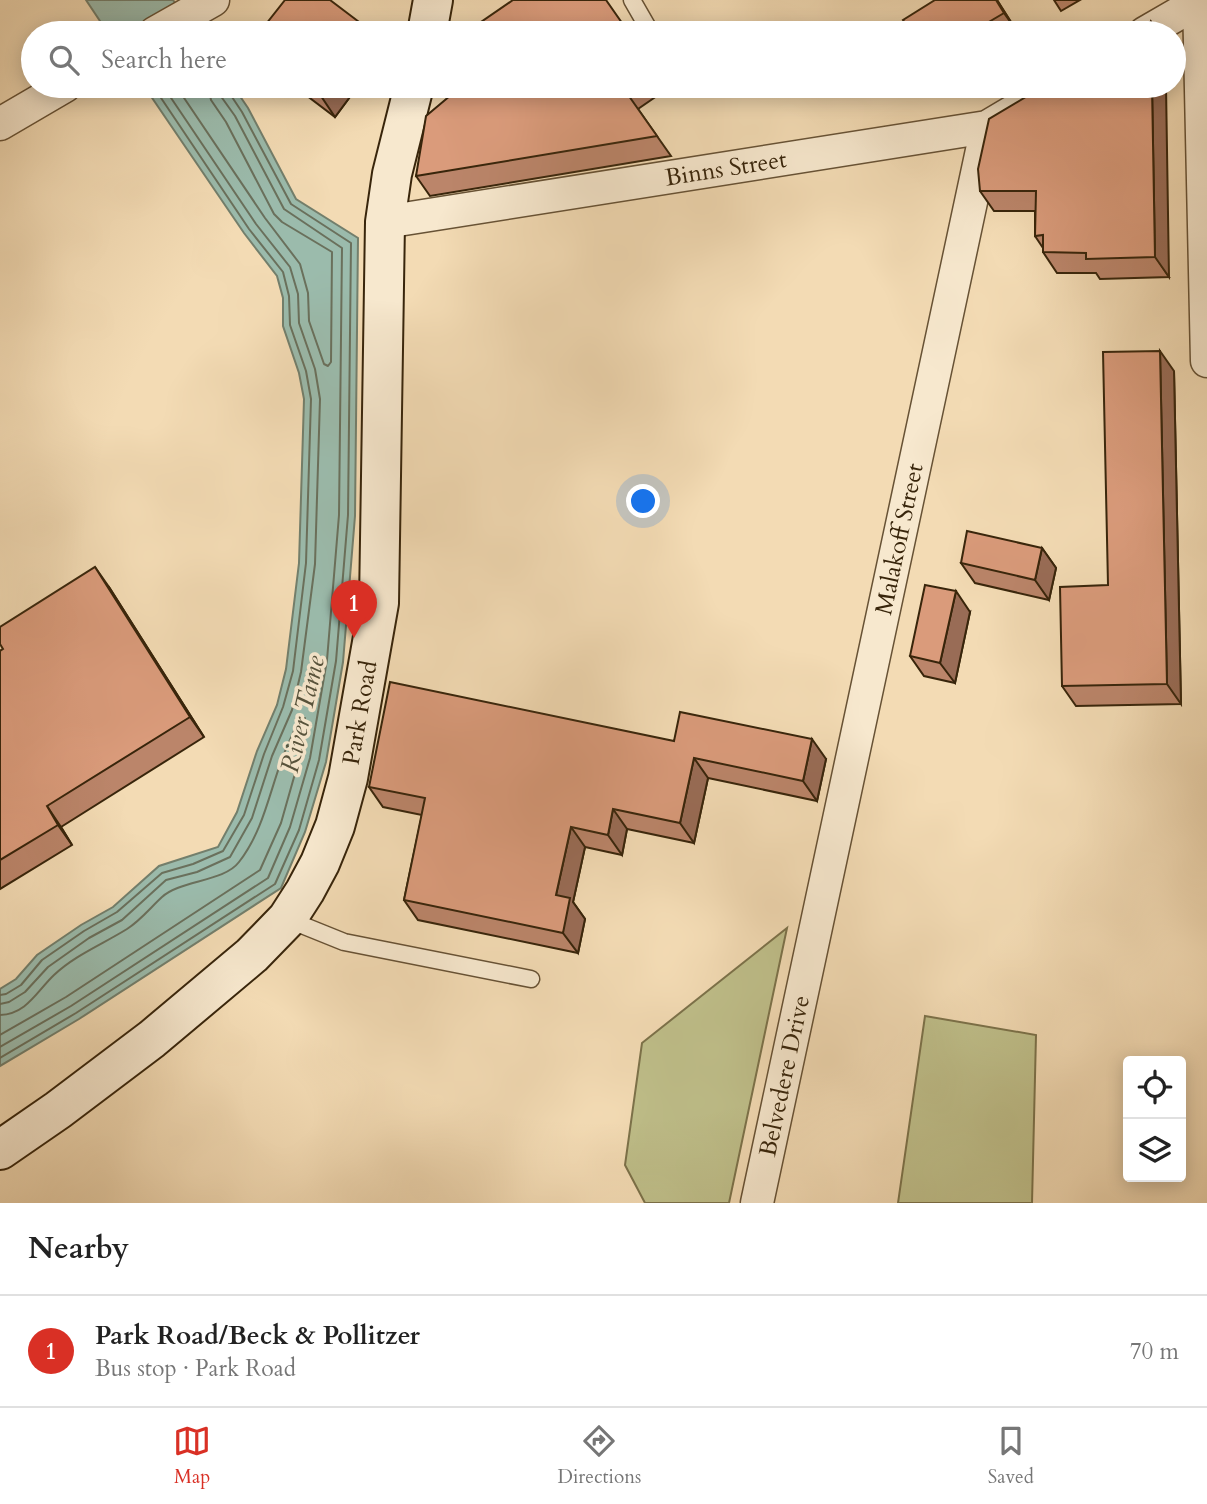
<!DOCTYPE html>
<html lang="en">
<head>
<meta charset="utf-8">
<style>
  :root { --surface:#fff; --page:#f6f6f6; --text:#222; --muted:#767676; --line:#e0e0e0; --accent:#d93025 }
  body { margin:0; font-family:Cardo,serif; background:var(--page); color:var(--text) }
  .controls { position:absolute; right:21px; bottom:21px; display:grid; overflow:hidden; border-radius:7px; box-shadow:0 4px 18px #0003 }
  .controls button { width:63px; height:63px; display:grid; place-items:center; padding:0; border:0; border-bottom:2px solid var(--line); background:var(--surface); color:var(--text); font:35px sans-serif }
  .you { position:absolute; left:644px; top:502px; width:24px; height:24px; margin:-18px; border:5px solid #fff; border-radius:50%; background:#1a73e8; box-shadow:0 0 0 10px #1a73e833 }
  .badge { display:grid; place-items:center; width:46px; height:46px; border-radius:50%; background:var(--accent); color:#fff; font-size:23px; font-weight:700 }
  .pin { position:absolute; translate:-50% -58px; filter:drop-shadow(0 2px 4px #0008) }
  .pin::after { content:''; position:absolute; top:37px; width:24px; height:21px; background:inherit; clip-path:polygon(0 0,100% 0,50% 100%) }
  .list { margin:0; padding:0; list-style:none }
  h2 { display:flex; justify-content:space-between; align-items:center; height:91px; margin:0; padding:0 28px; font-size:30px }
  h2 small { font-size:23px; font-weight:400; color:var(--muted) }
  .list li { display:grid; grid-template-columns:46px 1fr auto; gap:21px; align-items:center; box-sizing:border-box; height:112px; padding:0 28px; border-top:2px solid var(--line) }
  .list b { display:block; font-size:26px; white-space:nowrap }
  .list p { margin:0; font-size:23px; white-space:nowrap; color:var(--muted) }
  .list em { font-size:23px; font-style:normal; color:var(--muted) }
  .icon { flex:none; width:38px; height:38px; fill:none; stroke:currentColor; stroke-width:2; stroke-linecap:round; stroke-linejoin:round }
  .map { position:relative; flex:none; width:1207px; height:1203px; overflow:hidden }
  .search { position:absolute; background:var(--surface); box-shadow:0 4px 18px #0003; left:21px; right:21px; top:21px; height:77px; display:flex; align-items:center; gap:18px; box-sizing:border-box; padding:0 24px; border-radius:38px; color:var(--muted); font-size:26px }
  .sheet { height:203px; background:var(--surface) }
  nav { display:flex; justify-content:space-around; align-items:center; box-sizing:border-box; height:98px; border-top:2px solid var(--line); background:var(--surface); font-size:19px; color:var(--muted) }
  nav a { display:grid; justify-items:center; gap:4px }
  nav .on { color:var(--accent) }
  .map>svg:first-child { display:block }
  .green { fill:#bfbf8a; stroke:#7c724a; stroke-width:2 }
  .water { fill:#9bbbac; stroke:#737f6c; stroke-width:2 }
  .lines { fill:none; stroke-linecap:round; stroke-linejoin:round }
  .shore { stroke:#6a705c; stroke-width:2 }
  .lane-casing { stroke:#675235; stroke-width:19 }
  .street-casing { stroke:#675235; stroke-width:35 }
  .secondary-casing { stroke:#38250b; stroke-width:42 }
  .lane { stroke:#f7e8ce; stroke-width:16 }
  .street { stroke:#f7e8ce; stroke-width:32 }
  .secondary { stroke:#f7e8ce; stroke-width:38 }
  .wall { fill:#bb856a; stroke:#38250b; stroke-width:2 }
  .shaded-wall { fill:#996c56; stroke:#38250b; stroke-width:2 }
  .building { fill:#da9b7b; stroke:#38250b; stroke-width:2 }
  .labels { text-anchor:middle; stroke-width:7; stroke-linejoin:round; paint-order:stroke }
  .street-label { font-size:24px; fill:#38250b; stroke:#f7e8ce }
  .water-label { font-size:26px; font-style:italic; fill:#56523b; stroke:#f7e8ce }
</style>
</head>
<body>
<div class="map">
<svg width="1207" height="1203" viewBox="0 0 1207 1203">
  <rect width="100%" height="100%" fill="#f3dbb4"/>
  <filter id="stains"><feTurbulence type="fractalNoise" baseFrequency=".00286" numOctaves="4"/><feColorMatrix values="0 0 0 0 .2 0 0 0 0 .09 0 0 0 0 .02 0 0 0 .5 -.17"/></filter>
  <radialGradient id="worn" r=".72"><stop offset=".6" stop-color="#630" stop-opacity="0"/><stop offset="1" stop-color="#630" stop-opacity=".3"/></radialGradient>
  <path class="green" d="M787,928l-58,275h-84l-20,-38 17,-122z
    M925,1016l111,19 -4,168h-134z"/>
  <path class="water" d="M86,0h87l23,33h-88z
    M144,86h89l15,22 48,91 62,39 -3,278 -12,146 -17,100 -21,70 -24,56 -202,131 -79,47v-77l16,-10 21,-24 44,-30 32,-18 46,-41 59,-19 19,-35 20,-61 20,-46 9,-36 13,-106 5,-164 -5,-26 -16,-47v-28l-6,-22 -33,-43z"/>
  <g class="lines">
    <path class="shore" d="M176,86l89,132 35,46 8,29 1,28 15,43 4,2 3,-4 1,-110 -50,-30 -8,-8 -48,-92 -15,-22 -3,-14
      M0,995l6,-1 15,-9 21,-25 42,-29 33,-19 45,-39 31,-9 30,-13 21,-36 20,-61 19,-47 10,-36 13,-108 5,-164 -5,-28 -16,-46 -1,-29 -6,-24 -34,-43 -96,-143
      M0,1004l9,-2 16,-10 23,-25 41,-29 33,-18 44,-40 31,-8 33,-15 22,-39 20,-62 20,-46 9,-38 14,-108 5,-165 -5,-30 -16,-46 -1,-29 -8,-27 -34,-43 -93,-138
      M0,1015c27,-1 37,-24 54,-40 21,-20 49,-31 73,-46 14,-9 23,-21 35,-32 18,-17 62,-15 77,-35 24,-31 30,-68 43,-103 5,-14 12,-27 17,-40l6,-1 -5,38 -19,67 -21,47 -194,127 -66,38
      M0,1047l71,-41 197,-128 22,-51 20,-69 17,-98 12,-145 3,-267 -58,-39 -49,-93 -15,-21 -1,-9
      M0,1058l76,-45 199,-129 24,-54 20,-70 17,-99 12,-146 3,-272 -60,-39 -49,-92 -14,-21 -1,-5"/>
    <defs>
      <path id="lane" d="M632,0l19,33
        M287,919l57,23 187,37"/>
      <g id="street">
        <path d="M1199,0l8,361"/>
        <path d="M155,33l58,-33"/>
        <path d="M1145,33l57,-33"/>
        <path d="M0,124l65,-38"/>
        <path id="s1" d="M385,222l602,-95 69,-41"/>
        <path id="s2" d="M757,1203l230,-1076"/>
      </g>
      <g id="secondary">
        <path d="M427,33l6,-33"/>
        <path id="s3" d="M0,1150l58,-40 94,-71 100,-84 35,-36 18,-28 15,-28 15,-37 13,-48 31,-175 6,-381 7,-48 22,-88"/>
      </g>
    </defs>
    <use href="#lane" class="lane-casing"/>
    <use href="#street" class="street-casing"/>
    <use href="#secondary" class="secondary-casing"/>
    <use href="#lane" class="lane"/>
    <use href="#street" class="street"/>
    <use href="#secondary" class="secondary"/>
  </g>
  <path class="wall" d="M997,0l21,33h-106z
    M1054,0h26l-19,11z
    M294,86h64l-23,31z
    M452,86h213l2,3 -29,20 33,47 -241,40 -14,-20 35,-81z
    M1044,86l125,191 -69,2 -4,-6h-39l-14,-21v-4l-8,-12v-25h-41l-14,-20z
    M1174,371l7,333 -105,2 -14,-20 46,-101z
    M1042,548l14,20 -7,32 -74,-17 -14,-20z
    M109,587l95,150 -143,90 11,18 -72,44v-238z
    M970,612l-15,71 -31,-7 -14,-20z
    M674,741l152,18 -9,42 -109,-23 -14,65 -67,-14 -5,26 -37,-8 -12,55 12,17 -7,34 -160,-33 -14,-20 18,-85 -39,-8 -14,-20z"/>
  <path class="shaded-wall" d="M996,0h1l21,33 -14,-20z
    M1151,22l8,11h-8z
    M329,86h29l-23,31 -14,-21z
    M1152,86h14l3,191 -14,-20z
    M1160,351l14,20 7,333 -14,-20z
    M1042,548l14,20 -7,32 -14,-20z
    M95,567l14,20 95,150 -14,-20z
    M956,591l14,21 -15,71 -15,-20z
    M812,739l14,20 -9,42 -14,-20z
    M694,758l14,20 -14,65 -14,-20z
    M47,806l14,21 11,18 -14,-20z
    M613,809l14,20 -5,26 -14,-20z
    M571,827l14,20 -12,55 12,17 -7,34 -15,-20 -7,-38z"/>
  <path class="building" d="M285,0h45l41,31 -2,2h-110z
    M513,0h93l23,33h-164z
    M935,0h61l8,13 -34,20h-58l-9,-13z
    M1151,22v11h-21z
    M307,86h22l-8,10z
    M452,86h176l-4,3 33,47 -241,40 10,-60 25,-21z
    M1044,86h108l3,171 -69,2v-6l-43,-1v-17l-8,1 1,-45h-56l-2,-22 11,-50z
    M1160,351l7,333 -105,2 -2,-99 48,-2 -5,-233z
    M967,531l75,17 -7,32 -74,-17z
    M95,567l95,150 -143,89 11,19 -58,35v-209l3,-2 -3,-5v-17z
    M925,585l31,6 -16,72 -30,-7z
    M390,682l284,59 6,-29 132,27 -9,42 -109,-23 -14,65 -67,-14 -5,26 -37,-8 -15,68 14,3 -7,35 -159,-33 21,-102 -56,-11z"/>
  <g class="labels">
    <g class="street-label">
      <text dy="8" stroke="none"><textPath href="#s1" startOffset="345">Binns Street</textPath></text>
      <text dy="8" stroke="none"><textPath href="#s2" startOffset="679">Malakoff Street</textPath></text>
      <text dy="8" stroke="none"><textPath href="#s3" startOffset="590">Park Road</textPath></text>
      <text dy="8" stroke="none"><textPath href="#s2" startOffset="130">Belvedere Drive</textPath></text>
    </g>
    <g class="water-label">
      <text transform="translate(302 714) rotate(-77)" y="9">River Tame</text>
    </g>
  </g>
  <rect width="100%" height="100%" filter="url(#stains)"/>
  <rect width="100%" height="100%" fill="url(#worn)"/>
</svg>
<div class="controls">
<button><svg class="icon" aria-label="locate" viewBox="0 0 24 24"><circle cx="12" cy="12" r="6"/><path d="M12 2v4M12 18v4M2 12h4M18 12h4"/></svg></button>
<button><svg class="icon" aria-label="layers" viewBox="0 0 24 24"><path d="M12 4l9 5-9 5-9-5zM3 14l9 5 9-5"/></svg></button>
</div>
<div class="you"></div>
<div class="pin badge" style="left:354px;top:638px">1</div>
<div class="search"><svg class="icon" aria-label="search" viewBox="0 0 24 24"><circle cx="10" cy="10" r="6"/><path d="M15 15l6 6"/></svg>Search here</div>
</div>
<section class="sheet">
<h2>Nearby<small></small></h2>
<ul class="list">
<li><span class="badge">1</span><div><b>Park Road/Beck &amp; Pollitzer</b><p>Bus stop · Park Road</p></div><em>70 m</em></li>
</ul>
</section>
<nav>
<a class="on"><svg class="icon" aria-label="map" viewBox="0 0 24 24"><path d="M3 6l6-2 6 2 6-2v14l-6 2-6-2-6 2zM9 4v14M15 6v14"/></svg>Map</a>
<a><svg class="icon" aria-label="directions" viewBox="0 0 24 24"><path d="M12 3l9 9-9 9-9-9zM9 14v-3h6M13 9l2 2-2 2"/></svg>Directions</a>
<a><svg class="icon" aria-label="saved" viewBox="0 0 24 24"><path d="M7 4h10v16l-5-4-5 4z"/></svg>Saved</a>
</nav>
</body>
</html>
